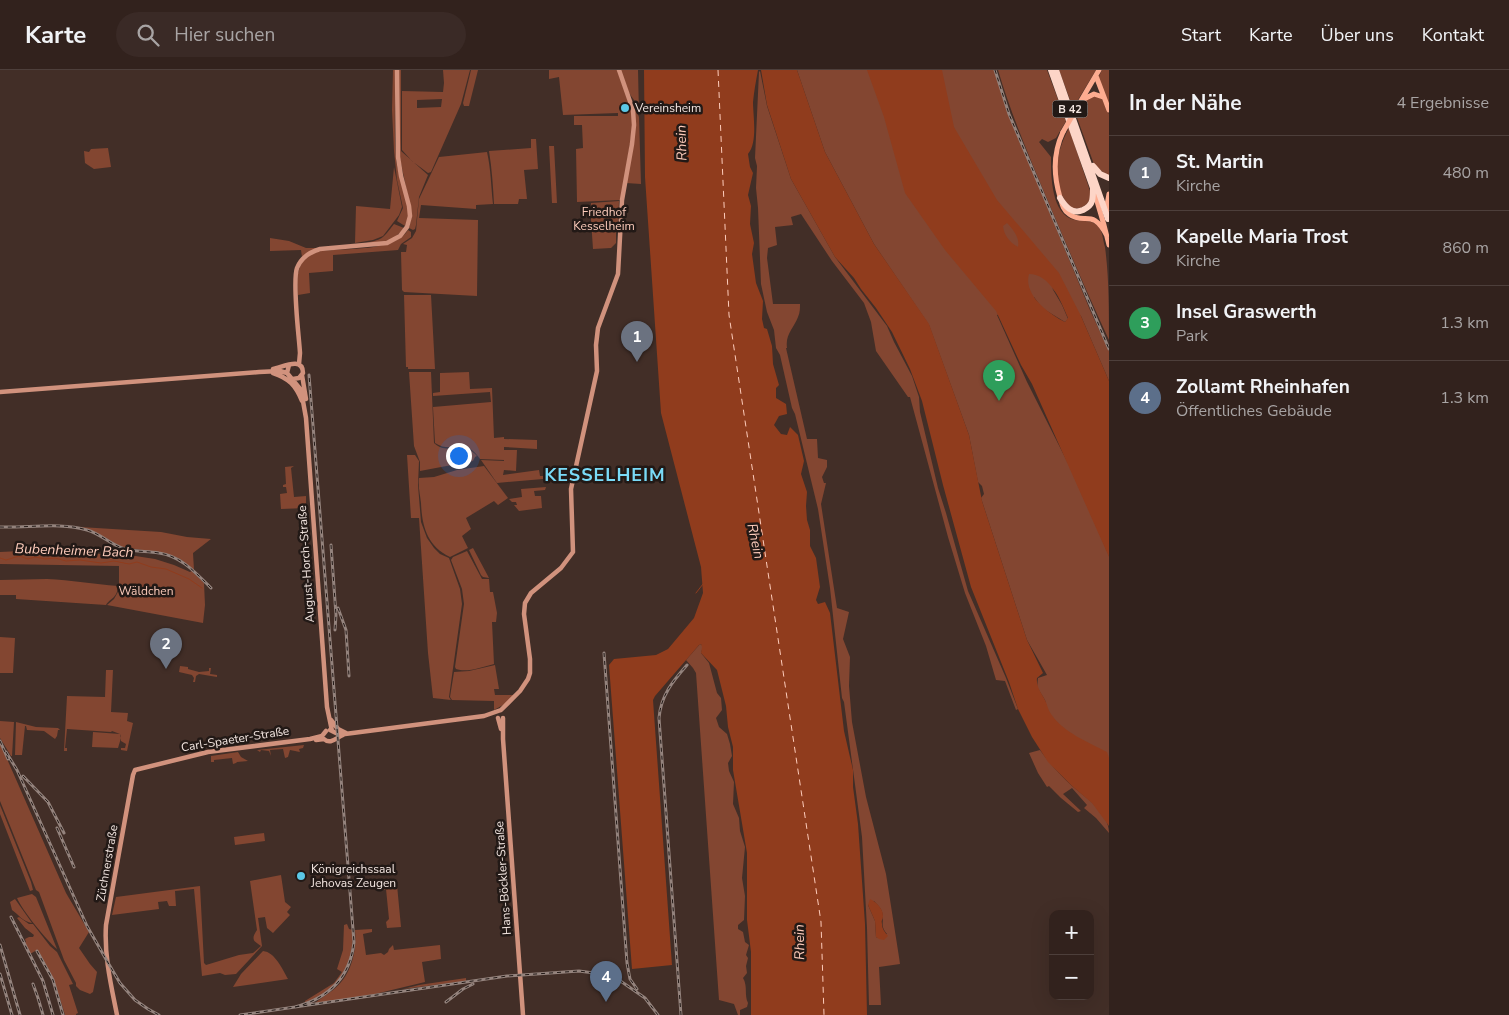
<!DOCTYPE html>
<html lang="de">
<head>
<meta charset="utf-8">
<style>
  :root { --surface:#32221d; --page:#3a2a26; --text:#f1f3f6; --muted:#a8a4a4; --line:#4d3f3b; --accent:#ea580c }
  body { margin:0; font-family:"Nunito Sans",sans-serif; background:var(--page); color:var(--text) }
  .controls { position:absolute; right:15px; bottom:15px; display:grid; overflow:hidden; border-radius:10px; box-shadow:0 5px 20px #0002 }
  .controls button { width:45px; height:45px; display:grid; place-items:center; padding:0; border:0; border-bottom:1px solid var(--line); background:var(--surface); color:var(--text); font:25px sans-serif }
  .you { position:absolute; left:458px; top:385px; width:18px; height:18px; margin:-12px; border:4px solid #fff; border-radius:50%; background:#1a73e8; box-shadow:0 0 0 8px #1a73e833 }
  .badge { display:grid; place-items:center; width:32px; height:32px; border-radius:50%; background:var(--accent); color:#fff; font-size:16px; font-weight:700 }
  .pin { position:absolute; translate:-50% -41px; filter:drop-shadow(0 1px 2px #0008) }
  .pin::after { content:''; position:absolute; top:26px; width:18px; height:15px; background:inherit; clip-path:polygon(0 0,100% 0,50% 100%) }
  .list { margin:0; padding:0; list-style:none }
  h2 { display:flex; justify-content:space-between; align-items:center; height:65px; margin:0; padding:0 20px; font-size:21px }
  h2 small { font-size:16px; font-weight:400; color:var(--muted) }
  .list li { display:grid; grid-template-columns:32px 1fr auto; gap:15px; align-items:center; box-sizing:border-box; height:75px; padding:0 20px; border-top:1px solid var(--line) }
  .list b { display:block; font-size:19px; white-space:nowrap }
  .list p { margin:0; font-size:16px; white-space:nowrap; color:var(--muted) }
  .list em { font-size:16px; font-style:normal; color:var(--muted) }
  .icon { flex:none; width:28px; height:28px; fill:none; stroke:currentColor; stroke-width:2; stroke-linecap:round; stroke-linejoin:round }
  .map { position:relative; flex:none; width:1109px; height:945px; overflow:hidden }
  header { display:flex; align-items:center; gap:30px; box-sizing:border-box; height:70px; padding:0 25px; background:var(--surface); border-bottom:1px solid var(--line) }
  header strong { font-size:24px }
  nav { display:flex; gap:28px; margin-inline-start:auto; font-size:18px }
  .search { width:350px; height:45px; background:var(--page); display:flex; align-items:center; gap:12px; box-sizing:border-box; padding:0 18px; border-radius:28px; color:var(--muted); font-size:19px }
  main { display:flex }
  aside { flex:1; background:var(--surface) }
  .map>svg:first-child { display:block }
  .green { fill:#834631; fill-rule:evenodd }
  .water { fill:#903c1d; fill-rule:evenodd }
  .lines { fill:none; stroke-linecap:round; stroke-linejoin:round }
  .stream { stroke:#903c1d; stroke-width:1 }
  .ferry { stroke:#feccbb; stroke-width:1; stroke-dasharray:6 5; stroke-linecap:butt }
  .secondary { stroke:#d1927d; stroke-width:4.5 }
  .primary { stroke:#fdac90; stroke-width:5 }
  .highway { stroke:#fdd5c7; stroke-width:6 }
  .rail-casing { stroke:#94837d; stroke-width:3 }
  .rail { stroke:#221916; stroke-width:1; stroke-dasharray:4; stroke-linecap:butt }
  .primary-bridge { stroke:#fdac90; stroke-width:5 }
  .poi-dot { fill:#5bc8e7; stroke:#221916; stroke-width:2 }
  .labels { text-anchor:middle; stroke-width:5; stroke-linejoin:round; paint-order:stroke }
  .shield { fill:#221916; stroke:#b4a8a3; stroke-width:1 }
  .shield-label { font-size:11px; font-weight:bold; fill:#f2e5e0 }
  .poi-label { font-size:12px; fill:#f2e5e0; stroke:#221916; text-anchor:start }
  .park-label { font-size:12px; fill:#fccbba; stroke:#221916 }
  .street-label { font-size:12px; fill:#f2e5e0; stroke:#221916 }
  .water-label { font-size:14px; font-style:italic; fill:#feccbb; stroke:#221916 }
  .district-label { font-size:18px; font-weight:bold; letter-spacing:1px; fill:#7adbf8; stroke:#221916 }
</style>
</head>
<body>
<header>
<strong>Karte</strong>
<div class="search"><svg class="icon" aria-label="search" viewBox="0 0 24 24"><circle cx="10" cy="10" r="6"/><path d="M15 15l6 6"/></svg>Hier suchen</div>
<nav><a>Start</a><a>Karte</a><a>Über uns</a><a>Kontakt</a></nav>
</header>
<main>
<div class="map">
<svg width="1109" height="945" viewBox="0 0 1109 945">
  <rect width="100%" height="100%" fill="#422e27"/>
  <path class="green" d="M393,0h3c-1,30 -2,59 0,89 2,19 13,37 12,57 0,4 -2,6 -3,10l-8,-5 6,-13 -6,-28 -3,-29 -2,-41z
    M399,0h2v81l27,24 -9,22 -3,28 -1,4 -2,1 -4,-2 3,-13 -13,-61z
    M443,0h27l-9,34 -30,68 -3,1 -16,-12 -10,-11v-59l41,1 1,-9zM442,29l-1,8 -24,1v-8z
    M471,0h7l-9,36h-5l-1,-3z
    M549,0h68l15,42v19l-11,69 -44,2 -1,-53 7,-1 -1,-23h-8v-9h44v-3l-55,2 -4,-38 -10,2z
    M620,0h18l1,44 -5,-14 -5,-7z
    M797,0h197l15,44 81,196 19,41v30l-28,-65 -29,-28 10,17 6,14 -3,3 -23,-14 -8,-11 -37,18 30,67 56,111 26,63v204l-45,-29 -15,-15 -4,-16 -8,-13 1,-9 9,-3 -20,-35 -46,-142 3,-4 -2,-8 -4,-4 -9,-47 -40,-110 -55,-81 -49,-92z
    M998,0h49l19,51 -10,17 -8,4 -6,-3 -3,3 12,15c0,19 0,58 24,63 10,2 19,-1 25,9 3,5 3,12 5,18 4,30 4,62 4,93 -22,-47 -42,-94 -62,-141 -18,-43 -36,-85 -49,-129z
    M1059,0h37l-23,38z
    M1102,0h7v35l-11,-27z
    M760,1l7,35 24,73 44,78 52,69 7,16 18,34 7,21 1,15 18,76 8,25 22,78 38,87 12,31 -2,1 -11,-29 -9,-1 -10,-34 -21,-53 -17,-56 -38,-140h-2l-32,-46 -5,-29 -7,-19 -32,-42 -31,-47 -10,3 2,8 -18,2 2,18 -9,3 -1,10 6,46h27c0,4 0,9 -2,13 -4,11 -13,17 -11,31h-1l21,91h10l1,19 9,2v7l-5,10 2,6h2l-5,21 16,104 12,4 -6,27 7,18 -1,29 3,36 14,75 20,77 13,83 1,7 -21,3 2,38h-12l-2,-77 -5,-91 -18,-135 -2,-4 -12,-110 -12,-79 -23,-95 -3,-6 -12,-53 -4,-7 -2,-18 -7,-18 -6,-28 -3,-76 -2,-20 1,-22 -2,-8 4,-86zM874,831c3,3 7,7 8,11 3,9 -3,13 5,22l-9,4 -2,-1 -1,-16 -7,-16z
    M1093,25l9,4 7,15v62l-14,-9 -19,-52 9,-14z
    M635,37l4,10 2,67 -15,-1z
    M1069,58l22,66c-1,11 -10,16 -20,14 -3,-4 -7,-8 -9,-13 -10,-22 -4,-47 7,-67z
    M531,69h5l2,30 -14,1 3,29h-8l-1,5h-24c-1,-17 -2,-35 -5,-53l42,-3z
    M549,76h5l3,57h-5z
    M108,78l3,19 -17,2 -9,-6 -1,-12 5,1 2,-3z
    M487,82c4,17 4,35 6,52l-17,1v4l-55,-4 -2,13 59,2 -1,76 -73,-4 -2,-2 -1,-38h5l1,-7 -4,-1 9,-6 4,-7 3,-32 20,-42z
    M394,97l8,40 -3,8 -16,21 -10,4 -18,3 1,-37 34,3z
    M619,131l-1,25h-2v17l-5,5 -18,1 -2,-29v-17z
    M394,154l10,4c-12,15 -20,14 -38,15 18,-4 17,-5 28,-19z
    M408,160l3,2v5l-10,7 -3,6 -65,5v16l-24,2 1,20 -12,2c-2,-21 -1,-38 23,-44 24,-3 74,1 87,-21z
    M270,168l19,3 17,7h12l-16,9 -1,-7 -31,1z
    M404,225h27l4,74h-27v-2h-2z
    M409,302h22l3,71c15,14 28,-5 43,13l-2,1 -2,4 -53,10v-9l-6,-16z
    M469,302l1,17 22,-1 2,50 10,-1v2l33,1v9l-33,-2v3h13l-1,21 -12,-1 -1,5 36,-5 1,6h3v3l-46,4 -16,-23 23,1v-1l-24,-1c-16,-24 -27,-4 -45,-16l-2,-36 58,-5 -1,-10 -57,4v-3l7,-1v-19z
    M407,385h8l4,6 -1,24 3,37 6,16 7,10 6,6 9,4 11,31 2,15 -13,93 2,3 -18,-2 -5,-45 -9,-135h-8z
    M294,396l-3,2 3,29 12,-1v12l-25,1 -1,-15 7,-1 -1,-6h-3v-2l3,-1 -1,-17z
    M484,396l24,32 -10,7 -4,-4 -28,17 5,11 -9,7 6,12 -18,9c-23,-11 -28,-31 -29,-54 -1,-9 -3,-16 -2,-25l15,-1 23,-7z
    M546,417l-1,3 -11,1 1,5h6l1,12 -23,3 -5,-6h3l-1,-3h-4l-3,-3 13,-2 -1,-8z
    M80,457l81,5 26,5 24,2 -18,14 1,17 -14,-11 -12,-5 -46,-7 -26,-14z
    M473,478l16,30 -6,-1 -2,-2 -12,-25z
    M21,481l108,4 26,4 19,6 16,7 2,-1 12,12 1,22 -2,18 -96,-18 7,-6 5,-9v-24l-119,-2v-12z
    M467,481l15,28h7l1,13h3l4,21 -1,9h-4l2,42c-12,3 -27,9 -38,5l-1,-2 9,-63 -2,-15 -11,-29 2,-3z
    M47,509c24,1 47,5 71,7 -1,13 -7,11 -12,19l-90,-6v-4h-16v-15z
    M0,567l15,1 -2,35h-13z
    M700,574l3,2 -2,7 8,10 8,30 4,5 1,12 -6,8 3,9 8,7 3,10 2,12 -4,7 1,8 5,11 -1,22 6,14 1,13 5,16 -3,31 3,18 -1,24 -6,5v4l5,3 2,10 4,3 -3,10 2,3 -2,8 1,7 -4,5c5,8 1,17 5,25l-1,4 -7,3v5h-2l-4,-11 -15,-4 -23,-327 -3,-5 -7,-8z
    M495,595l4,24h-5l1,6h21l-11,9 -11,6v-9l-42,-1 -2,-3 4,-25 15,-1z
    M180,596l8,1v2l11,3 10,-1v-3h2l-1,6 7,1v2l-18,-3 -3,2 -1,6h-2l1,-4 -2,-3 -13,-3z
    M106,600h7l-2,42 17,1 -1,8 6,2 -6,28 -6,-1v-2h4l1,-4 -5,-3v-5l-1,-2 -8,-3 -1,1 -44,-3 -2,19h2v3h-3l3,-55 38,1z
    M0,651l14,1 -2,34h-1l-11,-18z
    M16,652l20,5 22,1 2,2h-2l-1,6 -2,3 -11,-8 -17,-1 -1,-4h-1l-3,29h-7z
    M93,662l27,2 1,4 -3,10 -26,-1z
    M0,673l66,150 23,39 -10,16 11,16 7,8 -4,20 -3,2 -10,-4 -4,-4v-3l-12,-23 -25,-68 -3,-2 -36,-89z
    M304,675l-1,3 -4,1 1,3 -10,-2 -2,7 -3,1 -2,-9 -13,1 1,6 -2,-5 -8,-1 -1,2 -3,-2z
    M1040,680c9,13 20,25 32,36 14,12 37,26 37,47l-13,-15 -12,-10 3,-3 -15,-17 -9,6 18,17 -3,1 -17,-14 -12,-12 -2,1 -9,-14 -9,-20z
    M238,682l3,5 7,4 -11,1 -1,1 -3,1 -1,-6 -18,2v2h-3v-6z
    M0,735l31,77 2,8 -3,1 -30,-77z
    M264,763l1,8 -30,4 -1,-8z
    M281,805l4,27 6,5 -4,5 3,3 -17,18 -6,-5 -2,-11 -7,1 4,28 -26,28 -11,1 -5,-2 -18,3 -8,-87 -19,2 1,15h-7l-2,-5 -9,1 1,7 -47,6 4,-18 84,-11 4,77 2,2 33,-10 14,-2 8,-7c-8,-5 -10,-7 -4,-16l-7,-49z
    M397,815l4,42 -14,1 -1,-6 3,-3 -3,-30 -2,1 -2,-3h-5v-1z
    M32,824l4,3 21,52c-10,-8 -35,-39 -40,-51z
    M15,829l17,24c-9,-1 -14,-9 -20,-13l-2,-8z
    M19,847l10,7h4l17,22 7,6 16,32 -4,1 9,28 -2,1v1h-11c-7,-24 -14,-45 -28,-65l-7,4 -6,-11 2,-1 -1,-3 4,-2h4l1,-2 -9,-7 -8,-10z
    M347,854l2,5 4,1c1,33 -14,64 -48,73v-2l29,-18 8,-11 -5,-3 6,-19 1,-25z
    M372,859v3l-9,2 3,21 15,-2 3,2 4,-3 1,-3 4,-4 1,5 46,-5 1,14 -19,3 3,20 -50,12 -61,10c5,-5 13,-9 19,-14 18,-14 24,-38 22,-60z
    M263,881c12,1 20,19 25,28l-55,8 8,-13z
    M466,908v3l-63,8 16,-4z"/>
  <path class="water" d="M644,0h114c-2,11 -4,21 -5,32 0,14 5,40 -5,52l2,13 3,6 -5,22 3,11 -1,18 4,19 -2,11 4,29 7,18 -1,18 2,9 3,1 5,17 1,18 6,21 -3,3v10l10,6 1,10 -8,2 -5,9 7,9 6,1 3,-8 8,8 6,26 -3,13 6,18 -1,14 1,14 3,10v16l6,12 4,29 -4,13 2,4 7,-2 5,11 14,118 9,39v17l5,37 7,100 2,91h-116v-63l-4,-32v-67l-14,-83v-23l-5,-20 -2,-21 -9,-36 -16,-17 1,-6 -1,-3 -2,1 -44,51 -2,4 19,265 -40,4 -23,-304 5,-6 42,-4 12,-6 26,-31 9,-25 -2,-26 -40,-154 -16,-236z
    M761,0h36l28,82 49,92 55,80 40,111 13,66 45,139 16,33 -6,5c-1,9 4,14 8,22 2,4 3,10 6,14 13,19 37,28 56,38l2,6v68l-17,-23 -20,-17 -24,-24 -16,-25 -14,-28 -9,-27 -38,-95 -28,-102 -21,-84 -12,-32 -18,-37 -16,-24 -15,-19 -7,-11 -19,-21 -44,-78 -24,-74z
    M867,0h75l12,57 43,73 62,73 22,43 28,65v176l-77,-173 -11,-19 -25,-54 -51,-61 -40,-57 -21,-76zM1007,153c6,6 13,15 11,24 -9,-5 -14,-12 -15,-21zM1029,204c21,0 32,27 39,44l-3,4c-16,-8 -42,-27 -36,-48z
    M870,829c6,3 13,9 13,17 0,5 -2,3 -1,8 0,5 3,8 6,12l-4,4 -5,-1 -3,-2 -1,-16 -7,-16z"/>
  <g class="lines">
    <path class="stream" d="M0,488l6,2 13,-4 9,3 7,-2 10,2 10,-1 11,3 14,-1 21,3 13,-2 15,3 8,-2 14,5 15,2 23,10 13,9
      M696,523l7,-9"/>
    <path class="ferry" d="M718,0l11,245 92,607 3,93"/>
    <path class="secondary" d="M299,294l1,-11c-1,-17 -8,-71 -3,-85 4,-10 13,-16 23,-19l67,-6 13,-7 7,-9 3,-11 -1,-10 -8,-30 -3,-19 -1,-87
      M289,295l-2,8 14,17 5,28 21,289 5,24
      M273,299c10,-2 30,-13 30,4l-4,5 -6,1
      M273,303c16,5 23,13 29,28
      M302,305l4,24
      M0,322l259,-20 21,-1 7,2
      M501,640l19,-19 8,-12 2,-6v-14l-6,-45 1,-11 6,-10 30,-25 12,-16 -2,-63 26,-118 -1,-26 2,-17 20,-54 4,-74 10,-56 2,-19 -1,-15 -14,-40
      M498,648l3,11
      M503,648v21l20,276
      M331,650l7,9 8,4
      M330,660l6,3 9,1 139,-18 17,-6
      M316,670l8,-1c6,6 12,-1 19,-4
      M117,945c-6,-30 -13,-59 -11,-90l27,-150 2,-5 73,-18 102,-13 12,-3 4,-5"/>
    <path class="primary" d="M1096,6l13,34
      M1084,29l10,-5 9,3
      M1079,34l20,-34
      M1063,62c-10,21 -10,42 -3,65 2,7 3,13 9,17 16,12 23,-7 38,22
      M1094,121l10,34 5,20
      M1108,143l-1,-8 2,-11"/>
    <path class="highway" d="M1051,0l42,118c0,4 0,9 -1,13 -1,4 -5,7 -9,9 -11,5 -18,-4 -23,-12
      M1056,0l52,149
      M1093,96l7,8 9,4"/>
    <defs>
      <path id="rail" d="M995,0l14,44 100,235
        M0,457c28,1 61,-5 87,3 14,4 24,15 38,19 11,3 22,2 34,4 22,3 37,20 52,35
        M331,475l5,70 -1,15
        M338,538l8,22 3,46
        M604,583l23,310 3,16 7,10
        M0,671l8,18
        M6,682l11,18 70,156 20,35 13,22 15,17 13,9 11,6
        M23,706l25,26 16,31
        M57,758l17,39
        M11,847l32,64 10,34
        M0,875l20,70
        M37,881l16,29 10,35
        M0,904l12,41
        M33,914l5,14 5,17
        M446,932l17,-13 10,-5
        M295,937c34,-9 55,-29 59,-65l-45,-567
        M240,945l267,-39 72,-5 22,3 18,6 26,18 13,17
        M681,945l-22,-297c2,-23 14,-37 28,-53"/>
    </defs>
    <use href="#rail" class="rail-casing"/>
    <use href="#rail" class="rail"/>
    <path class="primary-bridge" d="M1063,62l16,-28"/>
  </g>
  <g class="poi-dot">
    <circle cx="625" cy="38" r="5"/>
    <circle cx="301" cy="806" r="5"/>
  </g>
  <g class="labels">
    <rect class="shield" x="1052.5" y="30.5" width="35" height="17" rx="4"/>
    <g class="shield-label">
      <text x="1070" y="43">B 42</text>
    </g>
    <g class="poi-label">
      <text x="635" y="42">Vereinsheim</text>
      <text x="311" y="803">Königreichssaal<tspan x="311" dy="14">Jehovas Zeugen</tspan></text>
    </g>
    <g class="park-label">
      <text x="604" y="146">Friedhof<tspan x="604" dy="14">Kesselheim</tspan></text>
      <text x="146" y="525">Wäldchen</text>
    </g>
    <g class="street-label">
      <text transform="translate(306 494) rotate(-94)" y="4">August-Horch-Straße</text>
      <text transform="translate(235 669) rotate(-9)" y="4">Carl-Spaeter-Straße</text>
      <text transform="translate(107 793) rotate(-80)" y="4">Züchnerstraße</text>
      <text transform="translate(503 808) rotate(-94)" y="4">Hans-Böckler-Straße</text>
    </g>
    <g class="water-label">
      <text transform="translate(681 73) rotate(-92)" y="5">Rhein</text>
      <text transform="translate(756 471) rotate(78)" y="5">Rhein</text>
      <text transform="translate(74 480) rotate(2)" y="5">Bubenheimer Bach</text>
      <text transform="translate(799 872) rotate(-91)" y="5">Rhein</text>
    </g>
    <g class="district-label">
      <text x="605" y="411">KESSELHEIM</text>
    </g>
  </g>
</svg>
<div class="controls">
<button>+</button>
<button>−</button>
</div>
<div class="you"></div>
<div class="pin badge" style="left:637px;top:292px;background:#6b7280">1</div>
<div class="pin badge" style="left:166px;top:599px;background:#6b7280">2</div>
<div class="pin badge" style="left:999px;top:331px;background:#2e9e5b">3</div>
<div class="pin badge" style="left:606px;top:932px;background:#5c6f8a">4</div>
</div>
<aside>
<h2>In der Nähe<small>4 Ergebnisse</small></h2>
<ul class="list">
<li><span class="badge" style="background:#6b7280">1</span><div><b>St. Martin</b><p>Kirche</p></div><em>480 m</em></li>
<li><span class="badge" style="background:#6b7280">2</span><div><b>Kapelle Maria Trost</b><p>Kirche</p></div><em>860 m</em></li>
<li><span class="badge" style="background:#2e9e5b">3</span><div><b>Insel Graswerth</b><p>Park</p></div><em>1.3 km</em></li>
<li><span class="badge" style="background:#5c6f8a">4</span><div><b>Zollamt Rheinhafen</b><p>Öffentliches Gebäude</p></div><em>1.3 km</em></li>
</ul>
</aside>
</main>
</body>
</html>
